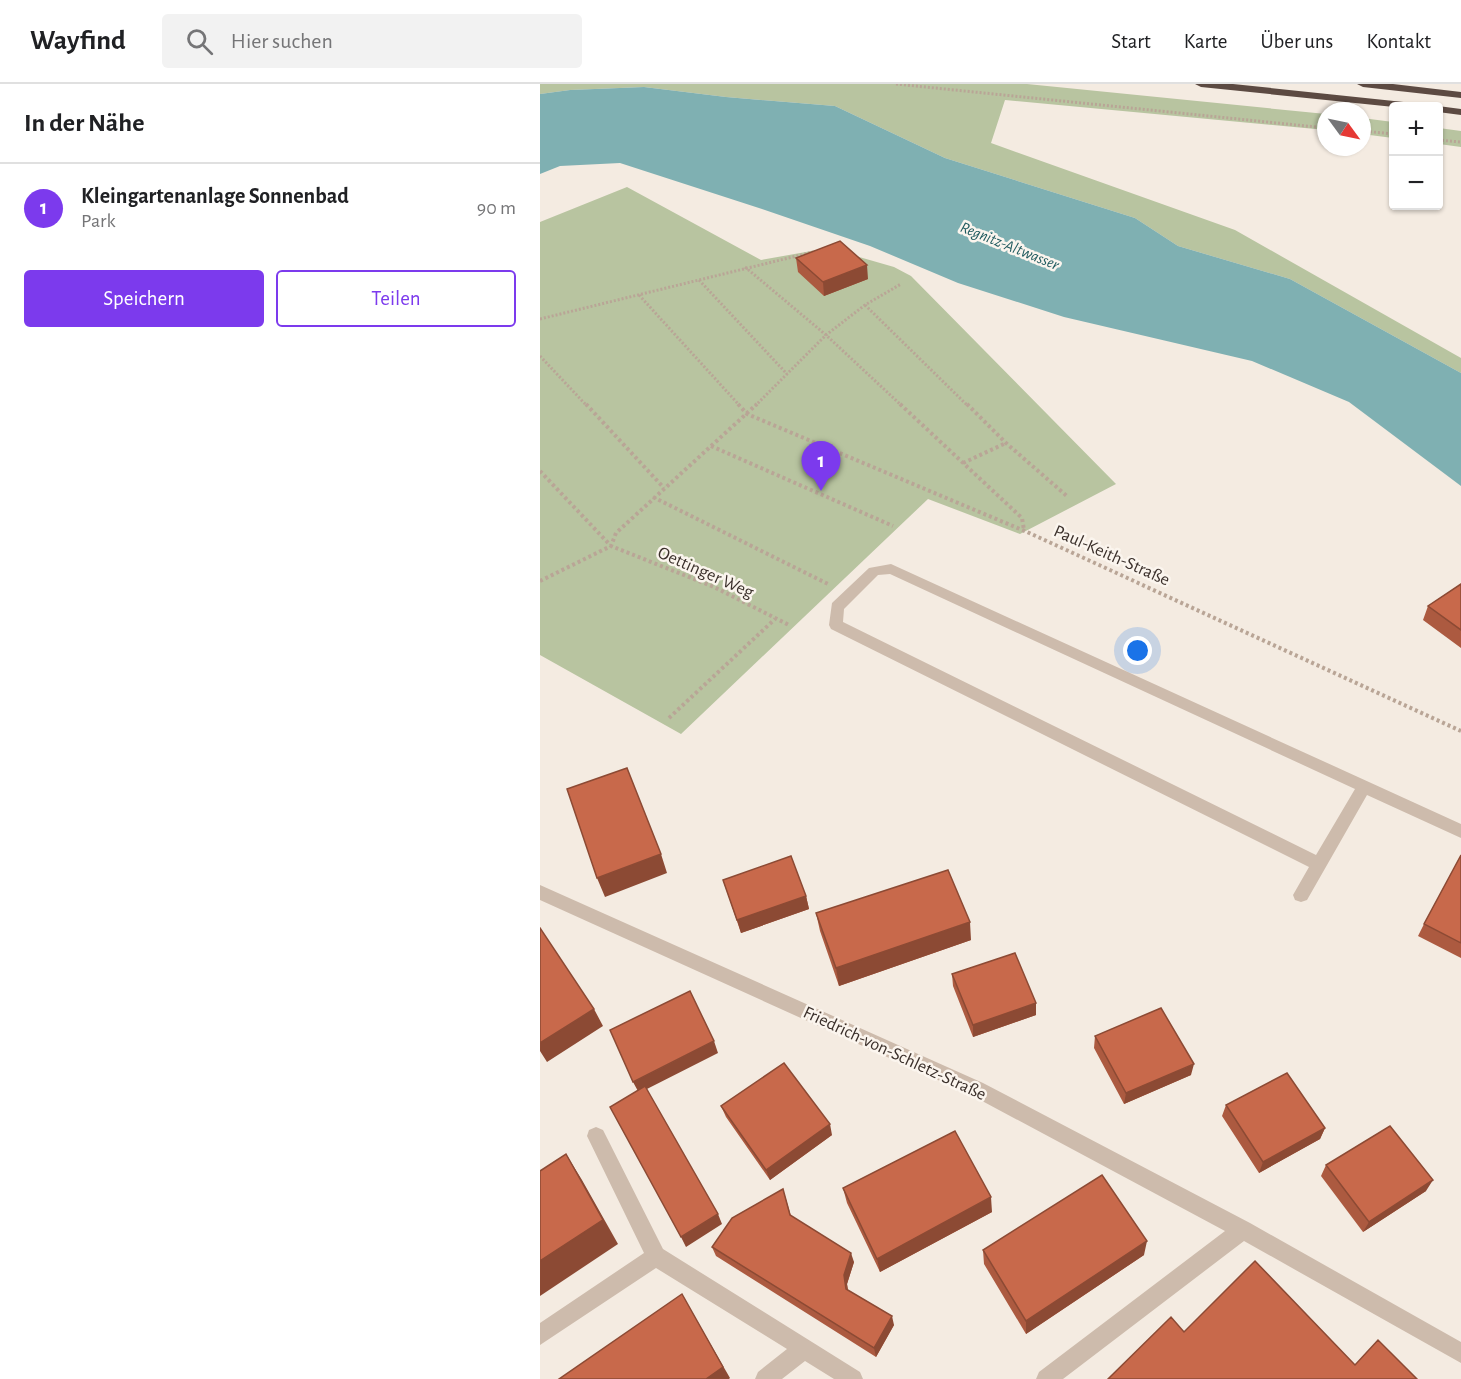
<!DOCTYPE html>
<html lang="de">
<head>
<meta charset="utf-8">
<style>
  :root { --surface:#fff; --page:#f2f2f2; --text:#202124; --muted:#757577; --line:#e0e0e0; --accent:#7c3aed }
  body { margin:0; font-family:"Alegreya Sans",sans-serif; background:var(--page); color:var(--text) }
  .controls { position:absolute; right:18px; top:18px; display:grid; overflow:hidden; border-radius:6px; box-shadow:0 2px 4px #0004 }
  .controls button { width:54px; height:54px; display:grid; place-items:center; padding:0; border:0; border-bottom:2px solid var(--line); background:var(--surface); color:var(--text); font:30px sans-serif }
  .compass { position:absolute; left:777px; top:18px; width:54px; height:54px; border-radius:50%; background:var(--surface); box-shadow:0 2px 4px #0004; rotate:123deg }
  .you { position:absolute; left:598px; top:567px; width:21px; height:21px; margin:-15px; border:4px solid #fff; border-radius:50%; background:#1a73e8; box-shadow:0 0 0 9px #1a73e833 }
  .badge { display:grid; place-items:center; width:39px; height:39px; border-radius:50%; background:var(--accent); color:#fff; font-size:20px; font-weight:700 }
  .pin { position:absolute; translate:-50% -50px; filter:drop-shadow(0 2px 3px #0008) }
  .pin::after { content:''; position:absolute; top:32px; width:21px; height:18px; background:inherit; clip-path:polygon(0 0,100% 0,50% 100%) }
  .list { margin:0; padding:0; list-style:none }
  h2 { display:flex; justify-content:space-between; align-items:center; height:78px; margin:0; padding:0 24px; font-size:26px }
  h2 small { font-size:20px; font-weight:400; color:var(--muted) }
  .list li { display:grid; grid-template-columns:39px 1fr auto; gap:18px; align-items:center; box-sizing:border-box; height:90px; padding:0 24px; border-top:2px solid var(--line) }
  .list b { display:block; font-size:22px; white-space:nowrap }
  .list p { margin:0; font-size:20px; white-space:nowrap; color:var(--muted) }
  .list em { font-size:20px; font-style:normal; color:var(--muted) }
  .actions { display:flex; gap:12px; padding:18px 24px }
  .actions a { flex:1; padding:14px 0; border:2px solid var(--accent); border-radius:6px; text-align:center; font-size:21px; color:var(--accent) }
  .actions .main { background:var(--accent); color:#fff }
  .icon { flex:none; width:33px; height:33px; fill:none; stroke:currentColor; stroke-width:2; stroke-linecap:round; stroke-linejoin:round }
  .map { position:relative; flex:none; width:921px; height:1295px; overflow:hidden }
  header { display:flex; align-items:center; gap:36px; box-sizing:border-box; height:84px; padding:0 30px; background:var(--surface); border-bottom:2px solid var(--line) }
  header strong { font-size:28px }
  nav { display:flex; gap:33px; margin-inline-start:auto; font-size:21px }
  .search { width:420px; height:54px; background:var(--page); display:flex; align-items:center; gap:15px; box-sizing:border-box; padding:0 21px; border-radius:6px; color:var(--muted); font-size:22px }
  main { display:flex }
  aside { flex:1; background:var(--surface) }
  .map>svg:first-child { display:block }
  .green { fill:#b8c4a0 }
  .water { fill:#7fb0b2 }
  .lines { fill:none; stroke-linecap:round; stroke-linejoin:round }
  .path-far1 { stroke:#b9a596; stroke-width:3; stroke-dasharray:2 2; stroke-linecap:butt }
  .path { stroke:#b9a596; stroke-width:4; stroke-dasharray:3 3; stroke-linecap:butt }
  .minor { fill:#cdbbac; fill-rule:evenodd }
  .highway { fill:#5c4a42; fill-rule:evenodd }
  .wall { fill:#ac5a40 }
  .shaded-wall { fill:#8c4a34 }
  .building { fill:#c8694b; stroke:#8c4a34; stroke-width:1.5 }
  .labels { text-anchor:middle; stroke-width:5; stroke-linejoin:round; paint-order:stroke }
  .far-water-label { font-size:16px; font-style:italic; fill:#1f5a5e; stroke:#fbf5ee }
  .street-label { font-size:18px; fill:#3b302b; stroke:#fbf5ee }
</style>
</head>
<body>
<header>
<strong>Wayfind</strong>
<div class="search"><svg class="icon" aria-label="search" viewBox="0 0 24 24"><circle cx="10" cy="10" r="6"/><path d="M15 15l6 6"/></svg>Hier suchen</div>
<nav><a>Start</a><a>Karte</a><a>Über uns</a><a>Kontakt</a></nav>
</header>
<main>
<aside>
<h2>In der Nähe<small></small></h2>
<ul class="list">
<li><span class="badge">1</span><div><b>Kleingartenanlage Sonnenbad</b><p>Park</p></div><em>90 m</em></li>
</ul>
<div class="actions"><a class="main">Speichern</a><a>Teilen</a></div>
</aside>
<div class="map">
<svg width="921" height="1295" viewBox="0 0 921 1295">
  <rect width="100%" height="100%" fill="#f4ebe1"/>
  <path class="green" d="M0,0h487l299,30v16l-321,-30 -14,43 244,87 226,128v15l-171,-94 -112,-33 -43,-28 -190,-60 -110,-52 -109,-9 -82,-10 -74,3 -30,4z
    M822,34l31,4v16l-31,-4z
    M899,44l22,3v16l-22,-3z
    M87,103l134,73 67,-12 66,19 17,9 205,208 -96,50 -92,-35 -247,235 -141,-79v-433z"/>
  <path class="water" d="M104,3l82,10 109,9 110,52 190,60 43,28 112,33 171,94v113l-112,-84 -97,-41 -188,-44 -106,-34 -88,-37 -108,-37 -142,-46 -60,3 -20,8v-80l30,-4z"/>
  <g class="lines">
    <path class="path-far1" d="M356,0l430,44
      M822,47l32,3
      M898,56l23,2
      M205,183l81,68 76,71
      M159,196l88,94
      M99,211l101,111
      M325,221l103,101
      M0,235l273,-67
      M0,272l47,50
      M215,322l71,-71 39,-30 36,-21"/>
    <path class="path" d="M46,320l78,84
      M198,320l9,10 280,118 434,199
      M360,320l122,114 2,12
      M427,320l39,39 62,54
      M171,362l182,80
      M423,379l43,-20
      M0,387l71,75 103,41 75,38
      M113,413l177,88
      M0,497l71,-35 5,-13 141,-129
      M129,634l106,-99"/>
    <path class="minor" d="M351,480l570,260v14l-94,-43 -60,105 -6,2 -6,-2 -2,-5 16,-28 -478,-238 -2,-4 3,-22 37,-35zM350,490l465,215 -39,66 -473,-233 1,-13 34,-34z
      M0,801l443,198 267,140 211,119v21l-217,-122 -181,138h-27l3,-7 186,-141 -254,-136 -431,-195z
      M56,1043l7,3 60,119 197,123 3,7h-29l-29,-18 -23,18h-27l3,-7 29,-23 -131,-81 -116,77v-22l104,-70 -57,-117 2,-6z"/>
    <path class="highway" d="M655,0h38l180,19 6,3 -25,1 -193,-20z
      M817,0h36l68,8v6l-98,-11z
      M894,22h4l23,3v6l-23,-3v-6z"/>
  </g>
  <path class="wall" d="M256,174l72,21 -44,17 -26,-24z
    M921,500v64l-38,-28 5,-14z
    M921,771v103l-43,-22 6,-12z
    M183,796l83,16 3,13 -68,24z
    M276,829l155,27 -132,46 -19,-55z
    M412,890l84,41 -63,22 -20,-51z
    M555,952l96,39 -67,29 -30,-56z
    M686,1021l99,23 -5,11 -61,34 -37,-57z
    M181,1022l111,29 -62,45 -44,-63z
    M786,1081l100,26 -63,41 -42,-56z
    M303,1104l149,24 -112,60 -33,-69z
    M243,1105l8,27 63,46 -7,22 1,6 46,35 -18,32 -160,-101 -4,-9z
    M443,1166l161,5 -118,79 -42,-70z"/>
  <path class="shaded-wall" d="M327,181l1,14 -44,17 -1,-14z
    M121,770l6,19 -62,24 -8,-19z
    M266,812l3,13 -68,24 -4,-13z
    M430,838l1,18 -132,46 -3,-18z
    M496,919v12l-63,22v-12z
    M54,925l9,17 -56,36 -7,-11v-8z
    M174,957l4,12 -79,40 -6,-11z
    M654,980l-3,11 -67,29 2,-11z
    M290,1040l2,11 -62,45 -4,-10z
    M785,1044l-5,11 -61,34 4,-11z
    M26,1070l16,26 36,64 -78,52v-35z
    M893,1096l-7,11 -63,41 6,-10z
    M451,1113l1,15 -112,60 -3,-13z
    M178,1130l4,10 -36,23 -5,-10z
    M607,1157l-3,14 -118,79v-13z
    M311,1169l3,9 -7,22 2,14 -5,-23z
    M149,1223l41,71 -1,1h-23z
    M352,1232l2,9 -18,32 -2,-9z"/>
  <path class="building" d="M300,157l27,24 -44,17 -27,-24z
    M921,500v46l-33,-24z
    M87,684l34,86 -64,24 -30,-89z
    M921,771v88l-37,-19z
    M251,772l15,40 -69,24 -14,-40z
    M408,786l22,52 -134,46 -20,-55z
    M0,844l54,81 -54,34z
    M475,869l21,50 -63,22 -21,-51z
    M150,907l24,50 -81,41 -23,-52z
    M621,924l33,56 -68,29 -31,-57z
    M244,979l46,61 -64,46 -45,-64z
    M747,989l38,55 -62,34 -37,-57z
    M105,1002l73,128 -37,23 -71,-130z
    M850,1042l43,54 -64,42 -43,-57z
    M415,1047l36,66 -114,62 -34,-71z
    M26,1070l37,66 -63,41v-90z
    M562,1091l45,66 -121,80 -43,-71z
    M243,1105l7,26 61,38 -7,22 2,14 46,27 -18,32 -162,-101 20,-29z
    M715,1177l100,104 23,-25 39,39h-309l63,-62 13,15z
    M142,1210l41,73 -17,12h-147z"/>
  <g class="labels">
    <g class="far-water-label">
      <text transform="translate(470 161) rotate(22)" y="6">Regnitz-Altwasser</text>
    </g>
    <g class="street-label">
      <text transform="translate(572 471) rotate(24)" y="6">Paul-Keith-Straße</text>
      <text transform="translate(166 488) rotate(24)" y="6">Oettinger Weg</text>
      <text transform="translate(355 969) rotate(25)" y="6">Friedrich-von-Schletz-Straße</text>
    </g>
  </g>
</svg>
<div class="controls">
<button>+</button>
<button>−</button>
</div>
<svg class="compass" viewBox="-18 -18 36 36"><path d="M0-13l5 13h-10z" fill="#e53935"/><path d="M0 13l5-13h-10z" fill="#757577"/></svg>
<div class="you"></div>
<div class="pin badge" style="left:281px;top:407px">1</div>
</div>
</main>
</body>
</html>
